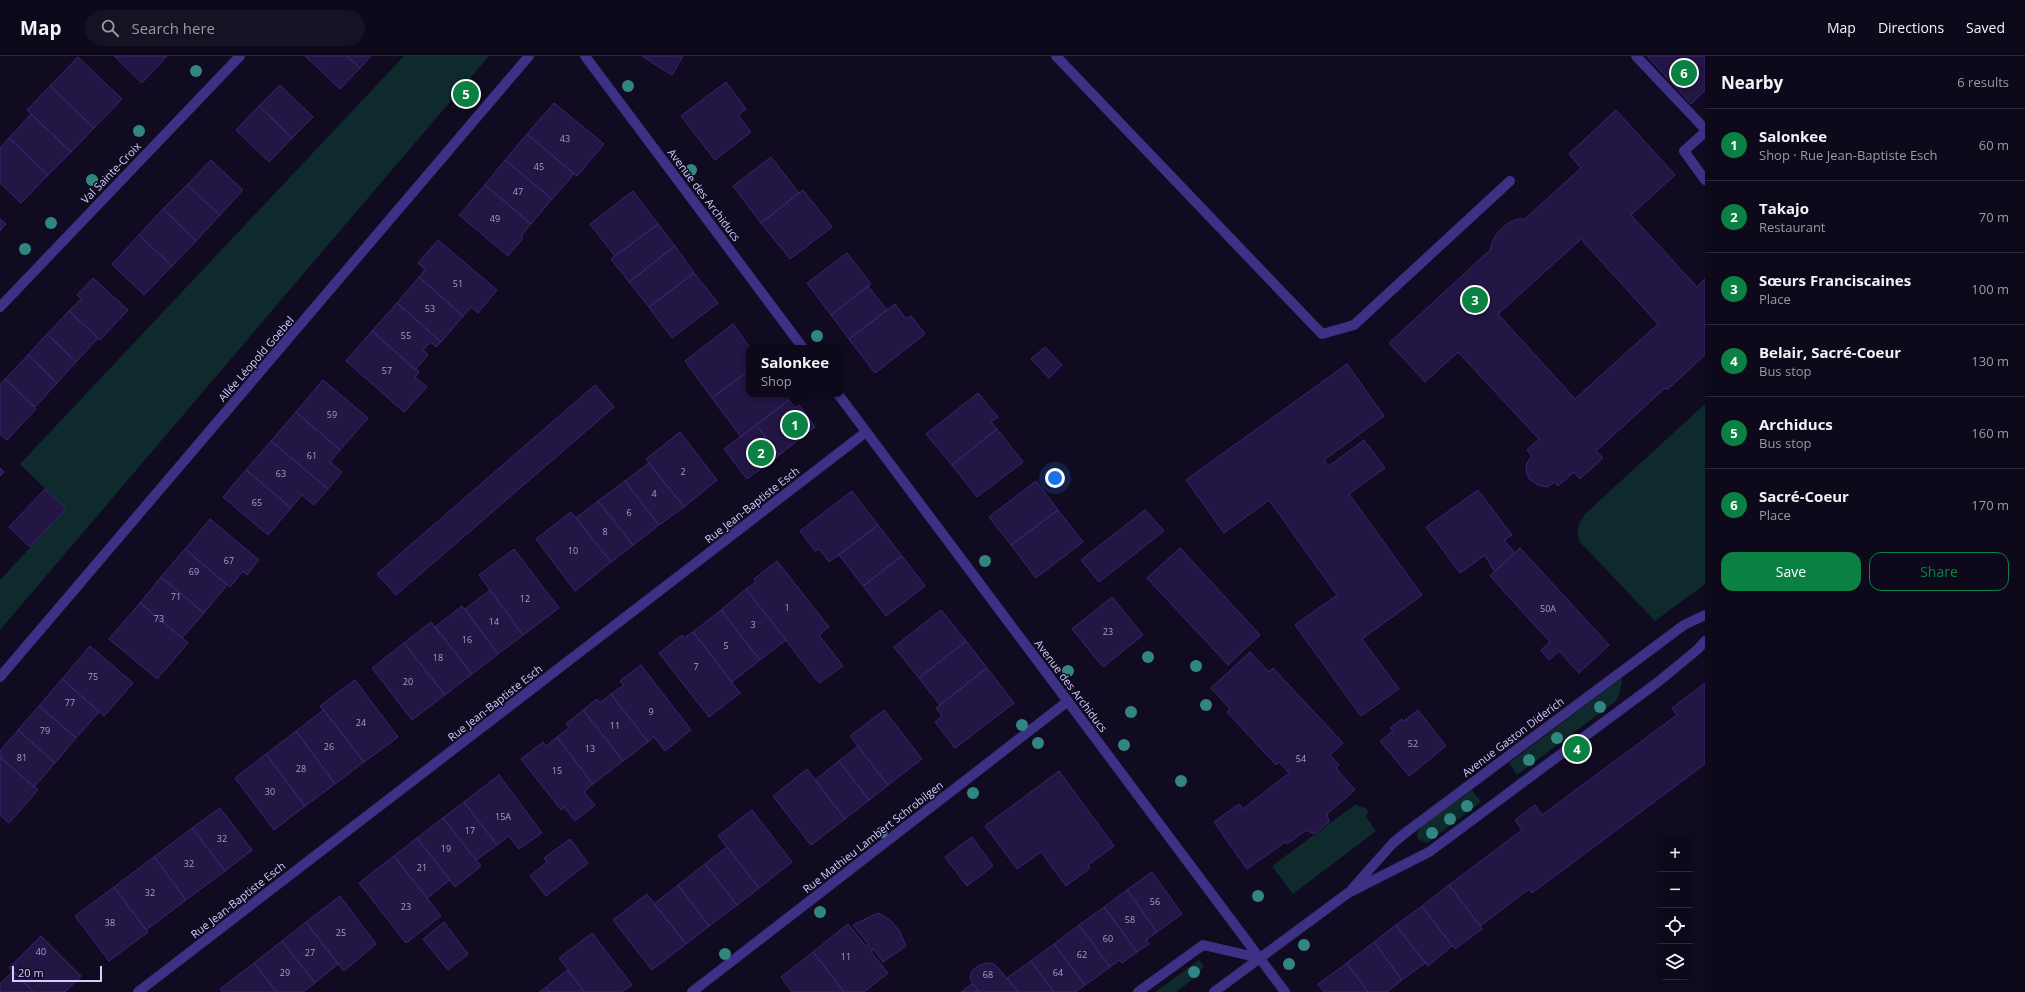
<!DOCTYPE html>
<html lang="en">
<head>
<meta charset="utf-8">
<style>
  :root { --surface:#0d081a; --page:#161123; --text:#f1f3f6; --muted:#9a9aa2; --line:#2d2939; --accent:#0b8043 }
  body { margin:0; font-family:"Open Sans",sans-serif; background:var(--page); color:var(--text) }
  .controls { position:absolute; right:12px; bottom:12px; display:grid; overflow:hidden; border-radius:8px; box-shadow:0 2px 6px #0003 }
  .controls button { width:36px; height:36px; display:grid; place-items:center; padding:0; border:0; border-bottom:1px solid var(--line); background:var(--surface); color:var(--text); font:20px sans-serif }
  .scale { position:absolute; left:12px; bottom:10px; width:90px; box-sizing:border-box; padding-left:4px; border:2px solid #d6ccff; border-top:0; font-size:11px; line-height:14px; white-space:nowrap; color:#d6ccff; -webkit-text-stroke:3px #110b22; paint-order:stroke }
  .you { position:absolute; left:1055px; top:422px; width:14px; height:14px; margin:-10px; border:3px solid #fff; border-radius:50%; background:#1a73e8; box-shadow:0 0 0 6px #1a73e833 }
  .badge { display:grid; place-items:center; width:26px; height:26px; border-radius:50%; background:var(--accent); color:#fff; font-size:13px; font-weight:700 }
  .pin { position:absolute; translate:-50% -50%; border:2px solid #fff; box-shadow:0 1px 4px #0006 }
  .popup { position:absolute; left:746px; top:289px; width:98px; height:52px; box-sizing:border-box; display:grid; place-content:center; border-radius:8px; background:var(--surface); filter:drop-shadow(0 1px 3px #0005); font-size:13px; white-space:nowrap; color:var(--muted) }
  .popup b { font-size:15px; color:var(--text) }
  .popup::after { content:''; position:absolute; left:50%; top:100%; margin-left:-8px; border:8px solid transparent; border-top-color:var(--surface) }
  .list { margin:0; padding:0; list-style:none }
  h2 { display:flex; justify-content:space-between; align-items:center; height:52px; margin:0; padding:0 16px; font-size:17px }
  h2 small { font-size:13px; font-weight:400; color:var(--muted) }
  .list li { display:grid; grid-template-columns:26px 1fr auto; gap:12px; align-items:center; box-sizing:border-box; height:72px; padding:0 16px; border-top:1px solid var(--line) }
  .list b { display:block; font-size:15px; white-space:nowrap }
  .list p { margin:0; font-size:13px; white-space:nowrap; color:var(--muted) }
  .list em { font-size:13px; font-style:normal; color:var(--muted) }
  .actions { display:flex; gap:8px; padding:12px 16px }
  .actions a { flex:1; padding:9px 0; border:1px solid var(--accent); border-radius:12px; text-align:center; font-size:14px; color:var(--accent) }
  .actions .main { background:var(--accent); color:#fff }
  .icon { flex:none; width:22px; height:22px; fill:none; stroke:currentColor; stroke-width:2; stroke-linecap:round; stroke-linejoin:round }
  .map { position:relative; flex:none; width:1705px; height:936px; overflow:hidden }
  header { display:flex; align-items:center; gap:24px; box-sizing:border-box; height:56px; padding:0 20px; background:var(--surface); border-bottom:1px solid var(--line) }
  header strong { font-size:19px }
  nav { display:flex; gap:22px; margin-inline-start:auto; font-size:14px }
  .search { width:280px; height:36px; background:var(--page); display:flex; align-items:center; gap:10px; box-sizing:border-box; padding:0 14px; border-radius:22px; color:var(--muted); font-size:15px }
  main { display:flex }
  aside { flex:1; background:var(--surface) }
  .map>svg:first-child { display:block }
  .green { fill:#0e2a2c }
  .building { fill:#231544; stroke:#3c2573; fill-rule:evenodd }
  .lines { fill:none; stroke-linecap:round; stroke-linejoin:round }
  .service { stroke:#3c3185; stroke-width:10 }
  .minor { stroke:#3c3185; stroke-width:10 }
  .tertiary { stroke:#3c3185; stroke-width:10 }
  .tree { fill:#328682 }
  .labels { text-anchor:middle; stroke-width:3; stroke-linejoin:round; paint-order:stroke }
  .number-label { font-size:9px; fill:#a99ed0 }
  .street-label { font-size:11px; fill:#d6ccff; stroke:#110b22 }
</style>
</head>
<body>
<header>
<strong>Map</strong>
<div class="search"><svg class="icon" aria-label="search" viewBox="0 0 24 24"><circle cx="10" cy="10" r="6"/><path d="M15 15l6 6"/></svg>Search here</div>
<nav><a>Map</a><a>Directions</a><a>Saved</a></nav>
</header>
<main>
<div class="map">
<svg width="1705" height="936" viewBox="0 0 1705 936">
  <rect width="100%" height="100%" fill="#110b22"/>
  <path class="green" d="M404,0h85l-489,574v-50l66,-71 -46,-45z
    M1705,348v180l-50,37 -75,-79c-5,-13 -1,-19 6,-29z
    M1622,622l-1,11 -5,12 -99,74 -8,-12z
    M1472,734l9,12 -54,41 -9,-4 -1,-5 4,-7z
    M1356,748l2,2 8,2 2,4 -2,5 10,14 -83,63 -21,-28z
    M1199,904l5,6 -7,10 -21,16h-21z"/>
  <path class="building" d="M114,0h53l-25,27z
    M305,0h42l13,12 -20,21z
    M347,0h24l-11,12z
    M642,0h41l-11,19z
    M1647,0h58v34l-14,14z
    M78,1l44,42 -28,29 -44,-42z
    M726,26l20,27 -8,6 13,17 -36,28 -34,-44z
    M280,29l33,32 -21,21 -33,-32z
    M50,30l44,42 -23,24 -44,-42z
    M554,47l50,41 -27,32 -50,-42z
    M259,50l33,32 -23,24 -33,-32z
    M1616,54l59,65 -44,40 66,72 8,-8v76l-38,35 -2,-2 -69,63 7,7 -23,21 -6,-7 -16,14 -3,-4 -8,5 -9,-2 -8,-5 -4,-8 1,-9 5,-7 -5,-6 12,-11 -81,-87 -33,30 -36,-39 101,-93 3,-10 6,-9 8,-7 10,-5h8l56,-51 -12,-14zM1581,183l77,85 -83,75 -77,-85z
    M31,58l40,38 -23,23 -39,-37z
    M527,78l47,40 -22,25 -47,-39z
    M9,82l39,37 -27,28 -21,-20v-35z
    M771,101l28,36 -38,30 -28,-37z
    M211,104l32,30 -23,25 -33,-30z
    M505,104l47,39 -21,25 -46,-39z
    M187,129l33,30 -24,26 -33,-32z
    M485,129l46,39 -10,12 2,2 -15,18 -49,-41z
    M803,134l29,37 -42,32 -29,-36z
    M633,135l25,33 -43,32 -25,-32z
    M163,153l33,32 -24,25 -33,-31z
    M0,163l6,5 -6,7z
    M658,168l17,22 -46,36 -18,-23z
    M139,179l33,31 -28,29 -32,-31z
    M438,184l59,50 -19,23 -7,-6 -8,9 -44,-39 6,-7 -7,-7z
    M675,190l19,27 -45,34 -20,-25z
    M847,197l24,31 -40,31 -24,-32z
    M694,217l24,30 -46,35 -23,-31z
    M419,221l44,39 -22,26 -44,-39z
    M93,222l35,32 -28,30 -31,-29 12,-12 -4,-4z
    M868,230l19,24 -38,29 -18,-24z
    M397,247l44,39 -5,5 -5,-5 -8,8 5,5 -13,15 -43,-39z
    M895,248l11,15 5,-3 14,18 -50,39 -26,-34z
    M69,255l29,27 -22,24 -29,-28z
    M733,268l17,24h-1v22l-37,28 -27,-37z
    M372,275l47,41 -4,5 12,10 -23,25 -58,-51z
    M47,278l29,28 -19,21 -29,-28z
    M1045,291l17,18 -13,13 -18,-19z
    M28,299l29,28 -22,24 -30,-28z
    M1347,308l37,52 -60,44 5,6 35,-26 21,28 -36,26 73,101 -60,44 37,50 -38,27 -66,-91 42,-30 -68,-95 -45,33 -38,-53z
    M749,314v24h36l4,6 -48,37 -29,-39z
    M5,323l31,30 -29,31 -7,-6v-49z
    M323,324l45,38 -28,32 -44,-38z
    M595,329l19,22 -218,188 -19,-21z
    M978,337l20,24 -7,5 6,7 -45,36 -26,-31z
    M789,344l6,8 4,-3 16,22 -36,28 -23,-30z
    M296,356l44,38 -10,12 12,10 -14,17 -57,-48z
    M756,369l23,30 -32,24 -23,-30z
    M997,373l26,33 -46,35 -25,-32z
    M680,376l37,48 -33,27 -38,-48z
    M271,385l57,48 -14,16 -12,-10 -11,13 -45,-38z
    M649,407l35,44 -25,18 -34,-44z
    M0,412l4,4 -4,4z
    M246,414l45,38 -23,27 -45,-38z
    M625,425l34,44 -26,20 -35,-44z
    M1036,425l22,29 -47,35 -22,-28z
    M45,433l21,20 -36,38 -21,-20z
    M1478,434l34,45 -8,5 11,13 -21,18 -9,-16 -25,18 -34,-46z
    M852,435l26,34 -49,37 -10,-13 -4,2 -15,-20z
    M598,445l35,44 -22,17 -35,-44z
    M1058,454l25,32 -47,36 -25,-33z
    M1145,454l19,21 -65,51 -18,-22z
    M571,456l40,50 -36,29 -39,-52z
    M210,463l49,41 -12,15 -4,-4 -13,16 -45,-38z
    M878,469l24,31 -39,30 -24,-31z
    M1180,492l80,87 -32,30 -81,-87z
    M1520,492l89,97 -30,28 -20,-22 -10,9 -8,-10 9,-8 -60,-66z
    M185,493l42,36 -23,28 -43,-36z
    M514,493l45,59 -36,27 -44,-60z
    M902,500l23,30 -39,30 -23,-30z
    M777,505l52,66 -10,8 24,31 -24,17 -73,-94 10,-7 -2,-3z
    M161,521l43,36 -22,25 -42,-35z
    M746,533l40,51 -26,20 -39,-50z
    M490,534l33,45 -25,19 -33,-45z
    M1112,541l31,38 -40,32 -31,-38z
    M140,547l48,40 -31,36 -48,-40z
    M462,550l36,48 -26,20 -37,-47z
    M721,554l39,50 -28,22 -39,-50z
    M941,554l25,31 -47,37 -25,-31z
    M431,566l41,52 -27,21 -41,-52z
    M693,576l47,61 -31,24 -50,-64 23,-18 2,3z
    M966,585l21,27 -47,37 -21,-27z
    M404,587l41,52 -33,25 -40,-52z
    M90,590l43,37 -29,33 -42,-37z
    M1250,596l19,20 4,-4 70,75 -13,12 9,10 -3,3 19,22 -28,24 2,8 -15,12 -8,-4 -19,14 -2,-2 -38,27 -33,-47 25,-18 4,5 46,-36 -10,-11 -3,3 -49,-53 3,-3 -19,-21z
    M641,609l50,65 -26,21 -11,-14 -6,5 -37,-48 13,-9 -4,-4z
    M987,612l27,35 -59,45 -20,-26 7,-6 -6,-8z
    M62,623l37,33 -23,26 -37,-32z
    M355,624l43,57 -34,25 -44,-56z
    M1705,627v81l-173,129 -3,-4 -49,37 -31,-41 73,-55 -7,-10 20,-15 7,10 135,-100 -5,-7z
    M611,638l37,48 -25,19 -40,-51 14,-11 3,4z
    M39,650l37,32 -21,25 -37,-33z
    M324,654l40,52 -29,22 -39,-53z
    M583,654l40,51 -30,23 -36,-47 12,-9 -3,-4z
    M884,654l38,49 -34,26 -38,-49z
    M1418,654l28,36 -37,30 -29,-35 13,-10 -3,-3 12,-9 2,2z
    M18,674l37,33 -21,24 -34,-30v-6z
    M296,675l39,53 -30,22 -39,-52z
    M557,681l36,47 -9,8 11,13 -20,16 -11,-14 -3,3 -40,-51 22,-17 3,4z
    M858,690l30,39 -19,15 -30,-39z
    M266,698l39,52 -31,24 -39,-52z
    M0,701l38,33 -29,33 -9,-8z
    M839,705l30,39 -24,19 -30,-39z
    M807,713l38,50 -34,26 -38,-49z
    M1059,715l55,75 -26,19 2,3 -24,18 -25,-34 -24,17 -32,-43z
    M499,719l43,58 -23,16 -10,-13 -12,9 -33,-43z
    M464,746l33,43 -21,15 -33,-42z
    M220,752l32,42 -27,21 -33,-43z
    M752,754l40,52 -33,26 -41,-52z
    M443,762l38,48 -26,21 -38,-49z
    M192,772l33,43 -39,29 -32,-43z
    M972,781l21,29 -26,20 -22,-29z
    M417,782l33,42 -23,18 -33,-42z
    M570,783l18,24 -42,33 -16,-20 17,-14 -3,-4z
    M727,791l32,41 -22,17 -32,-41z
    M394,800l47,60 -35,27 -47,-60z
    M154,801l32,43 -40,30 -32,-43z
    M705,808l32,41 -28,21 -31,-41z
    M1152,816l30,42 -25,18 -30,-42z
    M678,829l31,41 -23,18 -32,-40z
    M1449,829l33,44 -27,20 -33,-43z
    M114,831l34,45 -39,29 -34,-45z
    M1127,834l30,42 -11,8 3,4 -12,8 -33,-45z
    M647,838l39,50 -34,26 -39,-50z
    M340,840l36,48 -32,27 -38,-49z
    M1422,850l30,40 -24,20 -32,-41z
    M1104,851l33,45 -15,11 -3,-3 -9,7 -31,-42z
    M878,857l11,6 10,11 7,16 -23,16 -10,-13 -2,3 17,21 -24,19h-20l-31,-40 35,-28 18,22 3,-1 -16,-20z
    M306,866l32,42 -23,19 -33,-42z
    M444,866l24,32 -20,16 -25,-31z
    M1079,869l31,42 -25,18 -31,-41z
    M1396,869l29,38 -23,17 -28,-38z
    M592,877l40,52 -10,7h-37l-26,-34z
    M41,880l40,40 -16,16h-31l-25,-24z
    M282,885l33,42 -12,9h-26l-23,-29z
    M1374,886l28,38 -15,12h-19l-21,-29z
    M1054,888l31,41 -9,7h-22l-23,-31z
    M813,896l31,40h-52l-11,-15z
    M1031,905l23,31h-36l-11,-14z
    M254,907l23,29h-55l-2,-3z
    M987,907l7,1 5,5 19,23h-39l-9,-13 2,-8 6,-5z
    M1347,907l21,29h-44l-6,-8z
    M567,914l18,22h-36l-3,-5z
    M13,915l21,21h-34v-8z
    M973,928l6,8h-18l8,-6z
    M546,931l3,5h-10z"/>
  <g class="lines">
    <path class="service" d="M1056,0l266,278 32,-9 156,-144
      M1636,0l69,73
      M1705,76l-21,19 21,29"/>
    <path class="minor" d="M585,0l218,292
      M0,251l240,-251
      M838,338l447,598
      M0,621l529,-621
      M138,936l728,-560
      M692,936l376,-291
      M1138,936l65,-47 57,13"/>
    <path class="tertiary" d="M1352,833l41,-46 16,-13 275,-205 21,-10
      M1214,936l134,-99 81,-41 229,-170 40,-33 7,-8"/>
  </g>
  <g class="tree">
    <circle cx="196" cy="15" r="6"/>
    <circle cx="628" cy="30" r="6"/>
    <circle cx="139" cy="75" r="6"/>
    <circle cx="691" cy="114" r="6"/>
    <circle cx="92" cy="124" r="6"/>
    <circle cx="51" cy="167" r="6"/>
    <circle cx="25" cy="193" r="6"/>
    <circle cx="817" cy="280" r="6"/>
    <circle cx="985" cy="505" r="6"/>
    <circle cx="1148" cy="601" r="6"/>
    <circle cx="1196" cy="610" r="6"/>
    <circle cx="1068" cy="615" r="6"/>
    <circle cx="1206" cy="649" r="6"/>
    <circle cx="1600" cy="651" r="6"/>
    <circle cx="1131" cy="656" r="6"/>
    <circle cx="1022" cy="669" r="6"/>
    <circle cx="1557" cy="682" r="6"/>
    <circle cx="1038" cy="687" r="6"/>
    <circle cx="1124" cy="689" r="6"/>
    <circle cx="1529" cy="704" r="6"/>
    <circle cx="1181" cy="725" r="6"/>
    <circle cx="973" cy="737" r="6"/>
    <circle cx="1467" cy="750" r="6"/>
    <circle cx="1450" cy="763" r="6"/>
    <circle cx="882" cy="776" r="6"/>
    <circle cx="1432" cy="777" r="6"/>
    <circle cx="1258" cy="840" r="6"/>
    <circle cx="820" cy="856" r="6"/>
    <circle cx="1304" cy="889" r="6"/>
    <circle cx="725" cy="898" r="6"/>
    <circle cx="1289" cy="908" r="6"/>
    <circle cx="1194" cy="916" r="6"/>
  </g>
  <g class="labels">
    <g class="number-label">
      <text x="565" y="86">43</text>
      <text x="539" y="114">45</text>
      <text x="518" y="139">47</text>
      <text x="495" y="166">49</text>
      <text x="458" y="231">51</text>
      <text x="430" y="256">53</text>
      <text x="406" y="283">55</text>
      <text x="387" y="318">57</text>
      <text x="332" y="362">59</text>
      <text x="312" y="403">61</text>
      <text x="683" y="419">2</text>
      <text x="281" y="421">63</text>
      <text x="654" y="441">4</text>
      <text x="257" y="450">65</text>
      <text x="629" y="460">6</text>
      <text x="605" y="479">8</text>
      <text x="573" y="498">10</text>
      <text x="229" y="508">67</text>
      <text x="194" y="519">69</text>
      <text x="176" y="544">71</text>
      <text x="525" y="546">12</text>
      <text x="787" y="555">1</text>
      <text x="1548" y="556">50A</text>
      <text x="159" y="566">73</text>
      <text x="494" y="569">14</text>
      <text x="753" y="572">3</text>
      <text x="1108" y="579">23</text>
      <text x="467" y="587">16</text>
      <text x="726" y="593">5</text>
      <text x="438" y="605">18</text>
      <text x="696" y="614">7</text>
      <text x="93" y="624">75</text>
      <text x="408" y="629">20</text>
      <text x="70" y="650">77</text>
      <text x="651" y="659">9</text>
      <text x="361" y="670">24</text>
      <text x="615" y="673">11</text>
      <text x="45" y="678">79</text>
      <text x="1413" y="691">52</text>
      <text x="329" y="694">26</text>
      <text x="590" y="696">13</text>
      <text x="22" y="705">81</text>
      <text x="1301" y="706">54</text>
      <text x="301" y="716">28</text>
      <text x="557" y="718">15</text>
      <text x="270" y="739">30</text>
      <text x="503" y="764">15A</text>
      <text x="470" y="778">17</text>
      <text x="222" y="786">32</text>
      <text x="446" y="796">19</text>
      <text x="189" y="811">32</text>
      <text x="422" y="815">21</text>
      <text x="150" y="840">32</text>
      <text x="1155" y="849">56</text>
      <text x="406" y="854">23</text>
      <text x="1130" y="867">58</text>
      <text x="110" y="870">38</text>
      <text x="341" y="880">25</text>
      <text x="1108" y="886">60</text>
      <text x="41" y="899">40</text>
      <text x="310" y="900">27</text>
      <text x="1082" y="902">62</text>
      <text x="846" y="904">11</text>
      <text x="285" y="920">29</text>
      <text x="1058" y="920">64</text>
      <text x="988" y="922">68</text>
    </g>
    <g class="street-label">
      <text transform="translate(111 117) rotate(-46)" y="4">Val Sainte-Croix</text>
      <text transform="translate(704 139) rotate(53)" y="4">Avenue des Archiducs</text>
      <text transform="translate(256 303) rotate(-49)" y="4">Allée Léopold Goebel</text>
      <text transform="translate(752 449) rotate(-38)" y="4">Rue Jean-Baptiste Esch</text>
      <text transform="translate(1071 630) rotate(53)" y="4">Avenue des Archiducs</text>
      <text transform="translate(495 647) rotate(-38)" y="4">Rue Jean-Baptiste Esch</text>
      <text transform="translate(1513 681) rotate(-37)" y="4">Avenue Gaston Diderich</text>
      <text transform="translate(873 781) rotate(-38)" y="4">Rue Mathieu Lambert Schrobilgen</text>
      <text transform="translate(238 844) rotate(-38)" y="4">Rue Jean-Baptiste Esch</text>
    </g>
  </g>
</svg>
<div class="controls">
<button>+</button>
<button>−</button>
<button><svg class="icon" aria-label="locate" viewBox="0 0 24 24"><circle cx="12" cy="12" r="6"/><path d="M12 2v4M12 18v4M2 12h4M18 12h4"/></svg></button>
<button><svg class="icon" aria-label="layers" viewBox="0 0 24 24"><path d="M12 4l9 5-9 5-9-5zM3 14l9 5 9-5"/></svg></button>
</div>
<div class="scale">20 m</div>
<div class="you"></div>
<div class="pin badge" style="left:795px;top:369px">1</div>
<div class="popup"><b>Salonkee</b>Shop</div>
<div class="pin badge" style="left:761px;top:397px">2</div>
<div class="pin badge" style="left:1475px;top:244px">3</div>
<div class="pin badge" style="left:1577px;top:693px">4</div>
<div class="pin badge" style="left:466px;top:38px">5</div>
<div class="pin badge" style="left:1684px;top:17px">6</div>
</div>
<aside>
<h2>Nearby<small>6 results</small></h2>
<ul class="list">
<li><span class="badge">1</span><div><b>Salonkee</b><p>Shop · Rue Jean-Baptiste Esch</p></div><em>60 m</em></li>
<li><span class="badge">2</span><div><b>Takajo</b><p>Restaurant</p></div><em>70 m</em></li>
<li><span class="badge">3</span><div><b>Sœurs Franciscaines</b><p>Place</p></div><em>100 m</em></li>
<li><span class="badge">4</span><div><b>Belair, Sacré-Coeur</b><p>Bus stop</p></div><em>130 m</em></li>
<li><span class="badge">5</span><div><b>Archiducs</b><p>Bus stop</p></div><em>160 m</em></li>
<li><span class="badge">6</span><div><b>Sacré-Coeur</b><p>Place</p></div><em>170 m</em></li>
</ul>
<div class="actions"><a class="main">Save</a><a>Share</a></div>
</aside>
</main>
</body>
</html>
